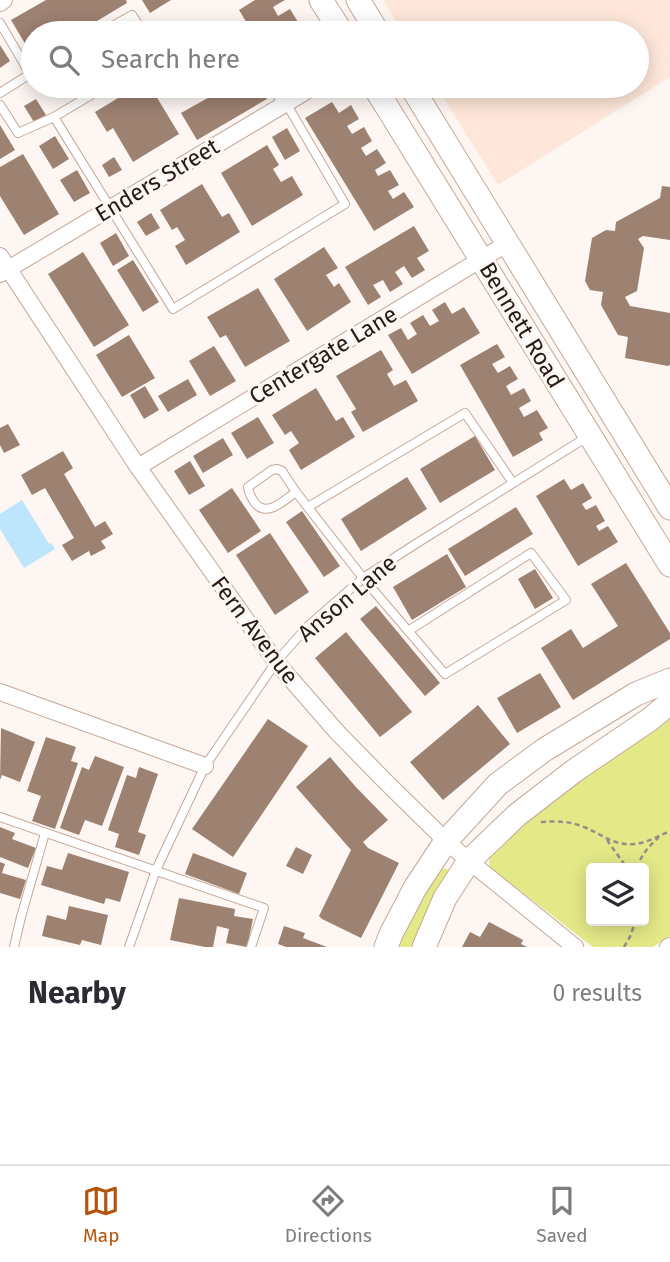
<!DOCTYPE html>
<html lang="en">
<head>
<meta charset="utf-8">
<style>
  :root { --surface:#fff; --page:#f7f7f7; --text:#2b2b33; --muted:#7c7c81; --line:#e1e1e2; --accent:#b45309 }
  body { margin:0; font-family:"Fira Sans",sans-serif; background:var(--page); color:var(--text) }
  .controls { position:absolute; right:21px; bottom:21px; display:grid; overflow:hidden; border-radius:7px; box-shadow:0 4px 18px #0003 }
  .controls button { width:63px; height:63px; display:grid; place-items:center; padding:0; border:0; border-bottom:2px solid var(--line); background:var(--surface); color:var(--text); font:35px sans-serif }
  .list { margin:0; padding:0; list-style:none }
  h2 { display:flex; justify-content:space-between; align-items:center; height:91px; margin:0; padding:0 28px; font-size:30px }
  h2 small { font-size:23px; font-weight:400; color:var(--muted) }
  .icon { flex:none; width:38px; height:38px; fill:none; stroke:currentColor; stroke-width:2; stroke-linecap:round; stroke-linejoin:round }
  .map { position:relative; flex:none; width:670px; height:947px; overflow:hidden }
  .search { position:absolute; background:var(--surface); box-shadow:0 4px 18px #0003; left:21px; right:21px; top:21px; height:77px; display:flex; align-items:center; gap:18px; box-sizing:border-box; padding:0 24px; border-radius:38px; color:var(--muted); font-size:26px }
  .sheet { height:217px; background:var(--surface) }
  nav { display:flex; justify-content:space-around; align-items:center; box-sizing:border-box; height:98px; border-top:2px solid var(--line); background:var(--surface); font-size:19px; color:var(--muted) }
  nav a { display:grid; justify-items:center; gap:4px }
  nav .on { color:var(--accent) }
  .map>svg:first-child { display:block }
  .built { fill:#fee7da }
  .green { fill:#e4e988; fill-rule:evenodd }
  .water { fill:#bde5fb }
  .building { fill:#9d8171 }
  .lines { fill:none; stroke-linecap:round; stroke-linejoin:round }
  .lane-casing { stroke:#c5a897; stroke-width:10 }
  .street-casing { stroke:#c5a897; stroke-width:18 }
  .secondary-casing { stroke:#c5a897; stroke-width:25 }
  .path { stroke:#978e8a; stroke-width:2.5; stroke-dasharray:5 3.5; stroke-linecap:butt }
  .lane { stroke:#fff; stroke-width:8 }
  .street { stroke:#fff; stroke-width:16 }
  .secondary { stroke:#fff; stroke-width:23 }
  .labels { text-anchor:middle; stroke-width:6; stroke-linejoin:round; paint-order:stroke }
  .street-label { font-size:23px; fill:#251a14; stroke:#fdf6f3 }
</style>
</head>
<body>
<div class="map">
<svg width="670" height="947" viewBox="0 0 670 947">
  <rect width="100%" height="100%" fill="#fdf6f3"/>
  <path class="built" d="M383,0h287v77l-172,108 -62,-99h201v-53h-234z"/>
  <path class="green" d="M670,719v217l-17,11h-60l-104,-80 1,-14 61,-56zM591,868h53v53h-53z
    M439,868l8,1 6,7 -33,71h-25z"/>
  <path class="water" d="M22,500l27,44 2,-1 4,6 -31,19 -24,-39v-15z"/>
  <path class="building" d="M46,0h80l1,3 -50,30h-44v24l-22,-37z
    M142,0h29l-21,13z
    M255,0h30l-12,7 5,9 12,-7 8,13 -11,7 3,4h-37l-14,-23z
    M0,45l10,16 -10,7z
    M138,86h12l29,48 -46,28 -20,-34 -6,4 -12,-20z
    M229,86h30l8,13 -70,41 -16,-27z
    M36,99l10,16 -12,7 -10,-16z
    M332,102l7,11 12,-8 8,14 -12,7 5,8 12,-7 8,14 -11,7 5,8 11,-7 9,14 -11,7 3,6 12,-6 9,15 -11,6 5,8 11,-7 10,15 -40,24 -69,-113z
    M0,125l15,25 -15,9z
    M287,128l13,23 -15,9 -13,-23z
    M55,136l14,23 -16,10 -14,-23z
    M267,145l12,20 -6,4 8,13 11,-6 11,19 -51,31 -31,-53z
    M23,154l36,60 -35,21 -24,-39v-29z
    M114,157l8,13 -13,7 -7,-12z
    M77,170l13,23 -16,9 -14,-22z
    M202,184l20,33 7,-4 11,19 -54,33 -11,-19 10,-6 -8,-13 -5,3 -12,-20z
    M662,186l8,1v53l-27,-4 -5,3 6,9 -7,43 -12,6 5,9 40,7v52l-2,1 -43,-8 3,-21 -10,-2 -17,-30 2,-13 -13,-2 -5,-9 7,-43 14,-8 9,1 1,-9 44,-24z
    M151,213l9,15 -14,8 -9,-14z
    M414,226l15,25 -12,7 8,12 -13,8 -8,-12 -9,6 8,12 -13,8 -7,-12 -10,5 8,12 -13,8 -23,-38z
    M116,233l13,23 -16,10 -13,-23z
    M324,247l14,21 -12,7 8,12 5,-4 12,19 -44,29 -33,-52z
    M83,252l46,73 -35,22 -46,-73z
    M133,260l26,42 -16,10 -26,-42z
    M258,288l32,53 -45,26 -19,-32 -6,3 -13,-21z
    M445,302l7,12 12,-7 16,26 -68,41 -24,-39 13,-7 7,12 9,-6 -7,-11 13,-8 7,11 9,-5 -7,-11z
    M129,335l26,43 -33,19 -26,-42z
    M497,344l8,13 -13,7 6,9 12,-7 8,13 -12,7 5,9 13,-7 7,13 -12,7 5,9 13,-7 11,18 -9,5 4,7 -30,17 -53,-92z
    M214,346l22,35 -26,15 -21,-35z
    M381,350l12,20 -6,4 7,12 12,-6 12,21 -55,31 -12,-20 5,-3 -20,-33z
    M188,379l9,16 -29,17 -10,-16z
    M145,386l14,24 -15,9 -14,-24z
    M316,388l20,33 7,-4 12,20 -54,33 -12,-20 10,-7 -8,-12 -6,4 -13,-20z
    M258,417l16,26 -27,16 -16,-26z
    M8,424l12,21 -16,8 -4,-8v-17z
    M475,436l20,34 -55,33 -20,-34z
    M223,438l10,17 -30,18 -10,-17z
    M63,451l10,17 -9,6 31,53 10,-6 8,13 -12,7 5,7 -15,8 -2,-5 -17,10 -10,-16 12,-7 -29,-50 -13,7 -11,-20z
    M190,461l15,25 -16,9 -15,-24z
    M407,477l20,32 -66,42 -20,-32z
    M564,479l7,11 12,-7 9,15 -10,6 4,6 10,-5 9,16 -9,5 3,5 9,-5 10,16 -40,24 -42,-70z
    M232,488l29,43 -33,22 -29,-43z
    M516,507l17,27 -68,42 -17,-27z
    M302,511l38,55 -16,11 -38,-55z
    M270,533l39,59 -34,23 -39,-60z
    M447,554l19,33 -54,33 -19,-33z
    M626,563l44,70v6l-97,61 -32,-52 30,-19 12,19 35,-22 -27,-42z
    M535,569l18,29 -18,11 -17,-30z
    M376,606l64,77 -15,13 -65,-77z
    M346,632l66,80 -32,25 -65,-79z
    M540,673l21,34 -44,26 -20,-35z
    M478,705l32,39 -67,56 -33,-38z
    M268,719l40,27 -75,111 -41,-28z
    M1,728l34,14 -15,40 -18,-7 -2,5z
    M46,737l30,10 -5,14 7,2 -23,66 -23,-8 9,-25 -14,-5z
    M95,756l29,11 -22,59 -17,-6 -6,15 -19,-7 22,-61 7,3z
    M330,757l25,29 33,34 -25,22 5,6 31,15 -38,75 -39,-19 -3,-3 32,-66 -55,-63z
    M139,767l19,7 -20,58 8,3 -7,20 -24,-8 4,-13 -11,-4 19,-55 9,3z
    M0,827l15,6 -3,6 24,9 -8,20 -28,-11z
    M296,847l16,8 -9,19 -17,-8z
    M68,853l61,19 -9,30 -14,-4 -2,6 -63,-19 6,-19 15,4z
    M193,853l54,20 -8,21 -54,-20z
    M0,862l5,2 -3,9 24,7 -6,19 -20,-6z
    M179,898l56,11 -1,7 19,3 -6,28 -21,-4 3,-14 -12,-3 -4,21h-8l-35,-7z
    M69,906l39,9 -7,30 -19,-5 -2,5 -38,-9 5,-21 19,5z
    M489,922l34,18 -2,4 6,3h-65l8,-15 10,5z
    M284,926l21,7 -2,5 24,9h-41l-8,-3z"/>
  <g class="lines">
    <defs>
      <path id="lane" d="M0,23l30,51 3,-2
        M100,33l32,-18 12,18
        M272,86l11,19
        M0,93l30,-19
        M0,105l18,28 36,-16 52,-31
        M54,117l119,192 172,-105 -59,-101
        M296,492c-12,8 -29,26 -41,11 -4,-6 -6,-9 -7,-16l24,-17 5,-1 5,2 14,21 67,86 82,96 121,-74 -35,-47 -123,78
        M308,507l157,-94 48,70
        M0,817l264,91 -13,39
        M14,947l7,-30 24,-84
        M129,947l27,-77 49,-104 71,-104 32,-36 55,-48 51,-33 173,-108"/>
      <path id="street" d="M0,3l4,-3
        M0,256l138,211 138,195 61,70 49,50 60,59 23,20 106,86
        M0,274l315,-188
        M138,467l370,-224
        M0,692l205,74
        M668,947l2,-1"/>
      <path id="secondary" d="M321,0l21,33
        M358,0l20,33
        M374,86l296,479
        M411,86l259,422
        M386,947l5,-13 24,-46 31,-47 52,-57 46,-34 92,-56 34,-14
        M424,947l21,-49 24,-37 48,-46 57,-44 75,-51 21,-17"/>
    </defs>
    <use href="#lane" class="lane-casing"/>
    <use href="#street" class="street-casing"/>
    <use href="#secondary" class="secondary-casing"/>
    <path class="path" d="M541,822c14,-1 29,-1 43,5 18,7 29,19 50,17 13,-1 24,-8 36,-13
      M607,840l20,28
      M637,868c4,-13 12,-22 22,-31
      M624,947l7,-12 4,-14"/>
    <use href="#lane" class="lane"/>
    <use href="#street" class="street"/>
    <use href="#secondary" class="secondary"/>
  </g>
  <g class="labels">
    <g class="street-label">
      <text transform="translate(157 180) rotate(-31)" y="8">Enders Street</text>
      <text transform="translate(522 325) rotate(59)" y="8">Bennett Road</text>
      <text transform="translate(323 355) rotate(-31)" y="8">Centergate Lane</text>
      <text transform="translate(347 598) rotate(-40)" y="8">Anson Lane</text>
      <text transform="translate(255 630) rotate(53)" y="8">Fern Avenue</text>
    </g>
  </g>
</svg>
<div class="controls">
<button><svg class="icon" aria-label="layers" viewBox="0 0 24 24"><path d="M12 4l9 5-9 5-9-5zM3 14l9 5 9-5"/></svg></button>
</div>
<div class="search"><svg class="icon" aria-label="search" viewBox="0 0 24 24"><circle cx="10" cy="10" r="6"/><path d="M15 15l6 6"/></svg>Search here</div>
</div>
<section class="sheet">
<h2>Nearby<small>0 results</small></h2>
<ul class="list">
</ul>
</section>
<nav>
<a class="on"><svg class="icon" aria-label="map" viewBox="0 0 24 24"><path d="M3 6l6-2 6 2 6-2v14l-6 2-6-2-6 2zM9 4v14M15 6v14"/></svg>Map</a>
<a><svg class="icon" aria-label="directions" viewBox="0 0 24 24"><path d="M12 3l9 9-9 9-9-9zM9 14v-3h6M13 9l2 2-2 2"/></svg>Directions</a>
<a><svg class="icon" aria-label="saved" viewBox="0 0 24 24"><path d="M7 4h10v16l-5-4-5 4z"/></svg>Saved</a>
</nav>
</body>
</html>
